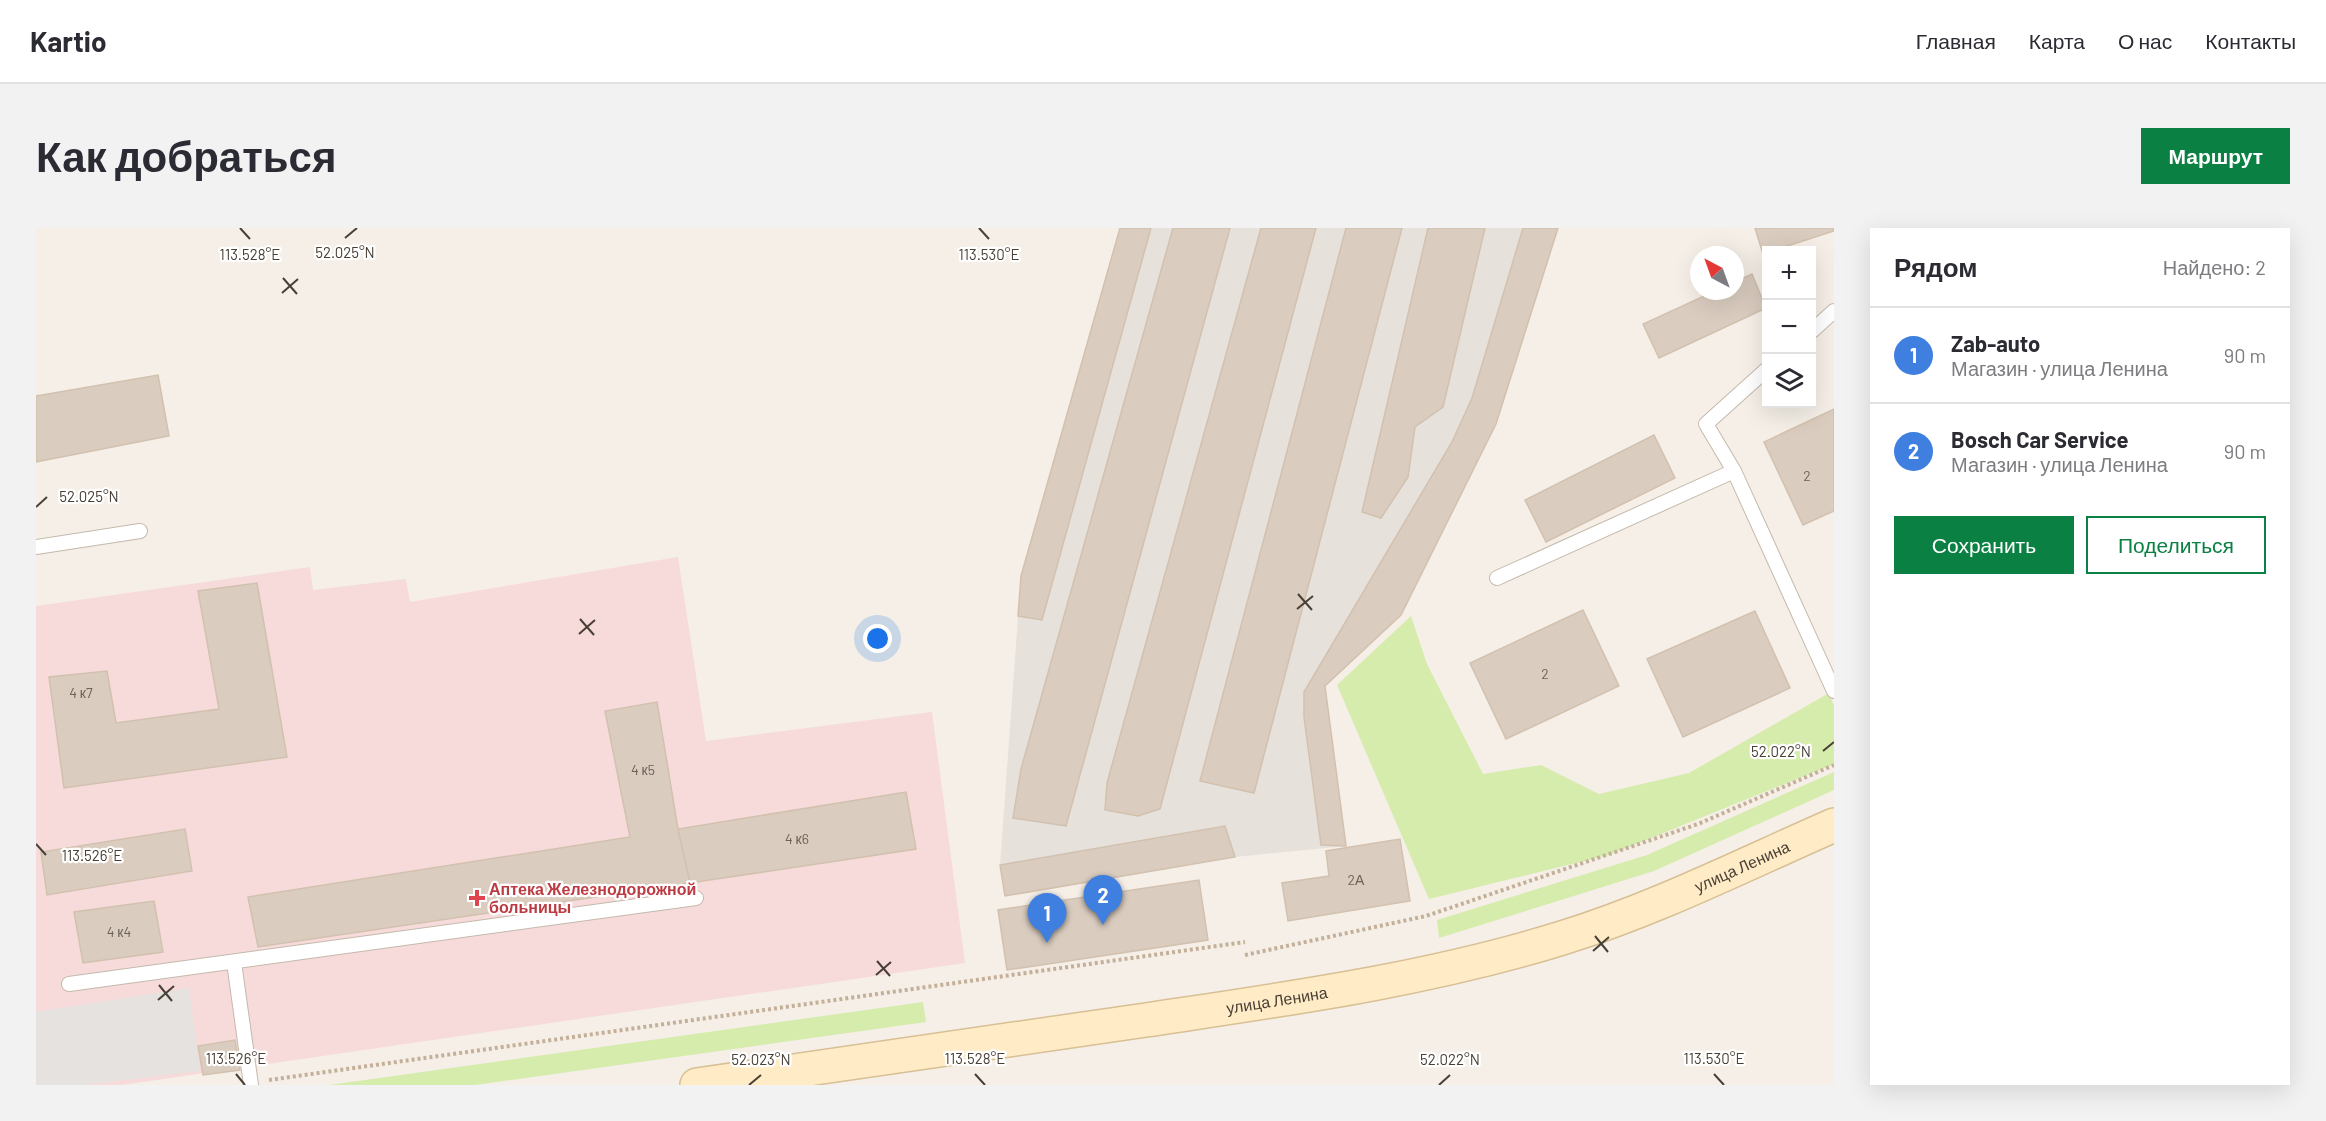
<!DOCTYPE html>
<html lang="ru">
<head>
<meta charset="utf-8">
<style>
  :root { --surface:#fff; --page:#f2f2f3; --text:#2b2b33; --muted:#7c7c81; --line:#e1e1e2; --accent:#0b8043 }
  body { margin:0; font-family:Barlow,sans-serif; background:var(--page); color:var(--text) }
  .controls { position:absolute; right:18px; top:18px; display:grid; overflow:hidden; border-radius:0px; box-shadow:0 6px 24px #0002 }
  .controls button { width:54px; height:54px; display:grid; place-items:center; padding:0; border:0; border-bottom:2px solid var(--line); background:var(--surface); color:var(--text); font:30px sans-serif }
  .compass { position:absolute; left:1654px; top:18px; width:54px; height:54px; border-radius:50%; background:var(--surface); box-shadow:0 6px 24px #0002; rotate:319deg }
  .you { position:absolute; left:842px; top:411px; width:21px; height:21px; margin:-15px; border:4px solid #fff; border-radius:50%; background:#1a73e8; box-shadow:0 0 0 9px #1a73e833 }
  .badge { display:grid; place-items:center; width:39px; height:39px; border-radius:50%; background:var(--accent); color:#fff; font-size:20px; font-weight:700 }
  .pin { position:absolute; translate:-50% -50px; filter:drop-shadow(0 2px 3px #0008) }
  .pin::after { content:''; position:absolute; top:32px; width:21px; height:18px; background:inherit; clip-path:polygon(0 0,100% 0,50% 100%) }
  .list { margin:0; padding:0; list-style:none }
  h2 { display:flex; justify-content:space-between; align-items:center; height:78px; margin:0; padding:0 24px; font-size:26px }
  h2 small { font-size:20px; font-weight:400; color:var(--muted) }
  .list li { display:grid; grid-template-columns:39px 1fr auto; gap:18px; align-items:center; box-sizing:border-box; height:96px; padding:0 24px; border-top:2px solid var(--line) }
  .list b { display:block; font-size:22px; white-space:nowrap }
  .list p { margin:0; font-size:20px; white-space:nowrap; color:var(--muted) }
  .list em { font-size:20px; font-style:normal; color:var(--muted) }
  .actions { display:flex; gap:12px; padding:18px 24px }
  .actions a { flex:1; padding:14px 0; border:2px solid var(--accent); border-radius:0px; text-align:center; font-size:21px; color:var(--accent) }
  .actions .main { background:var(--accent); color:#fff }
  .icon { flex:none; width:33px; height:33px; fill:none; stroke:currentColor; stroke-width:2; stroke-linecap:round; stroke-linejoin:round }
  .map { position:relative; flex:none; width:1798px; height:857px; overflow:hidden; border-radius:0px }
  header { display:flex; align-items:center; gap:36px; box-sizing:border-box; height:84px; padding:0 30px; background:var(--surface); border-bottom:2px solid var(--line) }
  header strong { font-size:28px }
  nav { display:flex; gap:33px; margin-inline-start:auto; font-size:21px }
  .intro { display:flex; align-items:center; justify-content:space-between; box-sizing:border-box; height:144px; padding:0 36px }
  h1 { margin:0; font-size:42px }
  .button { padding:15px 27px; border-radius:0px; background:var(--accent); color:#fff; font-size:21px; font-weight:700 }
  main { display:flex; gap:36px; padding:0 36px }
  aside { flex:1; background:var(--surface); border-radius:0px; box-shadow:0 6px 24px #0002 }
  .map>svg:first-child { display:block }
  .industrial { fill:#e7e1dc }
  .medical { fill:#f6dbda }
  .green { fill:#d6ecad }
  .parking { fill:#e5e2df }
  .building { fill:#daccbf; stroke:#d2c1ae; stroke-width:1.5 }
  .lines { fill:none; stroke-linecap:round; stroke-linejoin:round }
  .lane-casing { stroke:#c4b9ac; stroke-width:16 }
  .secondary-casing { stroke:#d8bf94; stroke-width:36 }
  .path { stroke:#c4b099; stroke-width:4; stroke-dasharray:3 3; stroke-linecap:butt }
  .lane { stroke:#fff; stroke-width:14 }
  .secondary { stroke:#ffecc7; stroke-width:33 }
  .ticks { fill:none; stroke:#483f35; stroke-width:2 }
  .health-dot { fill:#e0444e; stroke:#fff; stroke-width:2 }
  .labels { text-anchor:middle; stroke-width:4.5; stroke-linejoin:round; paint-order:stroke }
  .number-label { font-size:14px; fill:#6c6258 }
  .street-label { font-size:16px; fill:#483f35; stroke:#fff }
  .health-label { font-size:16px; font-weight:bold; fill:#be3a42; stroke:#fff; text-anchor:start }
  .ticks-label { font-size:15px; text-anchor:middle; fill:#483f35; stroke:#fff; stroke-width:4.5; stroke-linejoin:round; paint-order:stroke }
</style>
</head>
<body>
<header>
<strong>Kartio</strong>
<nav><a>Главная</a><a>Карта</a><a>О нас</a><a>Контакты</a></nav>
</header>
<div class="intro"><h1>Как добраться</h1><a class="button">Маршрут</a></div>
<main>
<div class="map">
<svg width="1798" height="857" viewBox="0 0 1798 857">
  <rect width="100%" height="100%" fill="#f5efe7"/>
  <path class="industrial" d="M1084,0h438l-157,387 -76,71 21,160 -111,11 -230,39 -5,-31 21,-289z"/>
  <path class="medical" d="M642,329l28,184 226,-29 33,251 -843,122h-86v-479l274,-39 3,23 93,-11 4,23z"/>
  <path class="green" d="M1375,388l16,48 56,110 58,-9 58,29 90,-21 140,-80 5,13v58l-225,91 -180,44 -92,-214z
    M1798,544v18l-180,81 -215,67 -2,-18 210,-65z
    M887,774l3,20 -451,63h-146z"/>
  <path class="parking" d="M153,760l11,83 -117,14h-47v-73z"/>
  <path class="building" d="M1084,0h31l-109,392 -24,-4 3,-40z
    M1137,0h57l-164,598 -53,-8 8,-49z
    M1225,0h55l-156,581 -22,7 -33,-6 2,-27z
    M1310,0h56l-148,565 -54,-12z
    M1392,0h57l-42,179 -28,20 -7,50 -27,41 -19,-6z
    M1487,0h35l-62,196 -95,191 -76,71 21,160 -25,-1 -17,-128v-25l148,-250 20,-44z
    M1719,0h79v3l-59,19h-9v3l-3,1z
    M1716,46l14,34 -107,50 -16,-34 72,-33h20v-9z
    M122,147l11,61 -133,26v-66z
    M1798,181v102l-31,14 -39,-83z
    M1618,207l21,43 -129,64 -21,-42z
    M221,355l30,174 -223,31 -15,-111 58,-6 9,52 103,-14 -21,-118z
    M1547,382l36,76 -113,53 -36,-76z
    M1719,383l35,77 -107,49 -36,-78z
    M621,474l21,127 12,54 -432,64 -10,-50 382,-60 -25,-126z
    M870,564l10,57 -226,34 -12,-54z
    M1189,598l10,31 -230,39 -5,-31z
    M149,601l7,42 -145,24 -6,-43z
    M1364,611l10,62 -122,20 -6,-38 47,-7 -3,-25z
    M1163,652l9,60 -201,30 -9,-60z
    M118,673l9,51 -80,11 -9,-51z
    M199,812l5,30 -37,5 -5,-29z"/>
  <g class="lines">
    <defs>
      <path id="lane" d="M1776,103l22,-20
        M1698,243l-28,-47 60,-54
        M0,319l104,-16
        M1461,350l237,-107 100,220
        M198,734l17,123
        M33,756l627,-86"/>
      <g id="secondary">
        <path id="s1" d="M661,857c149,-22 299,-43 449,-65 140,-21 281,-40 416,-82 94,-29 183,-74 272,-113"/>
      </g>
    </defs>
    <use href="#lane" class="lane-casing"/>
    <use href="#secondary" class="secondary-casing"/>
    <path class="path" d="M1209,727l181,-39 272,-92 136,-59
      M233,852l976,-138"/>
    <use href="#lane" class="lane"/>
    <use href="#secondary" class="secondary"/>
  </g>
  <path class="ticks" d="M204,0l10,11M943,0l10,11M309,10l12,-10M247,50l14,16M246,65l16,-14M0,279l11,-10M1262,366l14,16M1261,381l16,-13M544,391l14,16M543,406l16,-14M1787,523l11,-9M0,616l10,11M1559,708l13,16M1557,723l16,-14M841,733l13,15M840,747l15,-13M123,757l13,16M122,772l16,-14M200,846l9,11M939,846l10,11M1678,846l10,11M713,857l12,-10M1403,857l11,-10"/>
  <path class="health-dot" d="M438 661h6v6h6v6h-6v6h-6v-6h-6v-6h6z"/>
  <g class="labels">
    <g class="number-label">
      <text x="1771" y="253">2</text>
      <text x="1509" y="451">2</text>
      <text x="45" y="470">4 к7</text>
      <text x="607" y="547">4 к5</text>
      <text x="761" y="616">4 к6</text>
      <text x="1320" y="657">2А</text>
      <text x="83" y="709">4 к4</text>
    </g>
    <g class="street-label">
      <text dy="6" stroke="none"><textPath href="#s1" startOffset="1072">улица Ленина</textPath></text>
      <text dy="6" stroke="none"><textPath href="#s1" startOffset="586">улица Ленина</textPath></text>
    </g>
    <g class="health-label">
      <text x="453" y="667">Аптека Железнодорожной<tspan x="453" dy="18">больницы</tspan></text>
    </g>
  </g>
  <g class="ticks-label">
    <text x="309" y="30">52.025°N</text>
    <text x="214" y="32">113.528°E</text>
    <text x="953" y="32">113.530°E</text>
    <text x="53" y="274">52.025°N</text>
    <text x="1745" y="529">52.022°N</text>
    <text x="56" y="633">113.526°E</text>
    <text x="200" y="836">113.526°E</text>
    <text x="939" y="836">113.528°E</text>
    <text x="1678" y="836">113.530°E</text>
    <text x="725" y="837">52.023°N</text>
    <text x="1414" y="837">52.022°N</text>
  </g>
</svg>
<div class="controls">
<button>+</button>
<button>−</button>
<button><svg class="icon" aria-label="layers" viewBox="0 0 24 24"><path d="M12 4l9 5-9 5-9-5zM3 14l9 5 9-5"/></svg></button>
</div>
<svg class="compass" viewBox="-18 -18 36 36"><path d="M0-13l5 13h-10z" fill="#e53935"/><path d="M0 13l5-13h-10z" fill="#7c7c81"/></svg>
<div class="you"></div>
<div class="pin badge" style="left:1011px;top:715px;background:#3f7fe0">1</div>
<div class="pin badge" style="left:1067px;top:697px;background:#3f7fe0">2</div>
</div>
<aside>
<h2>Рядом<small>Найдено: 2</small></h2>
<ul class="list">
<li><span class="badge" style="background:#3f7fe0">1</span><div><b>Zab-auto</b><p>Магазин · улица Ленина</p></div><em>90 m</em></li>
<li><span class="badge" style="background:#3f7fe0">2</span><div><b>Bosch Car Service</b><p>Магазин · улица Ленина</p></div><em>90 m</em></li>
</ul>
<div class="actions"><a class="main">Сохранить</a><a>Поделиться</a></div>
</aside>
</main>
</body>
</html>
